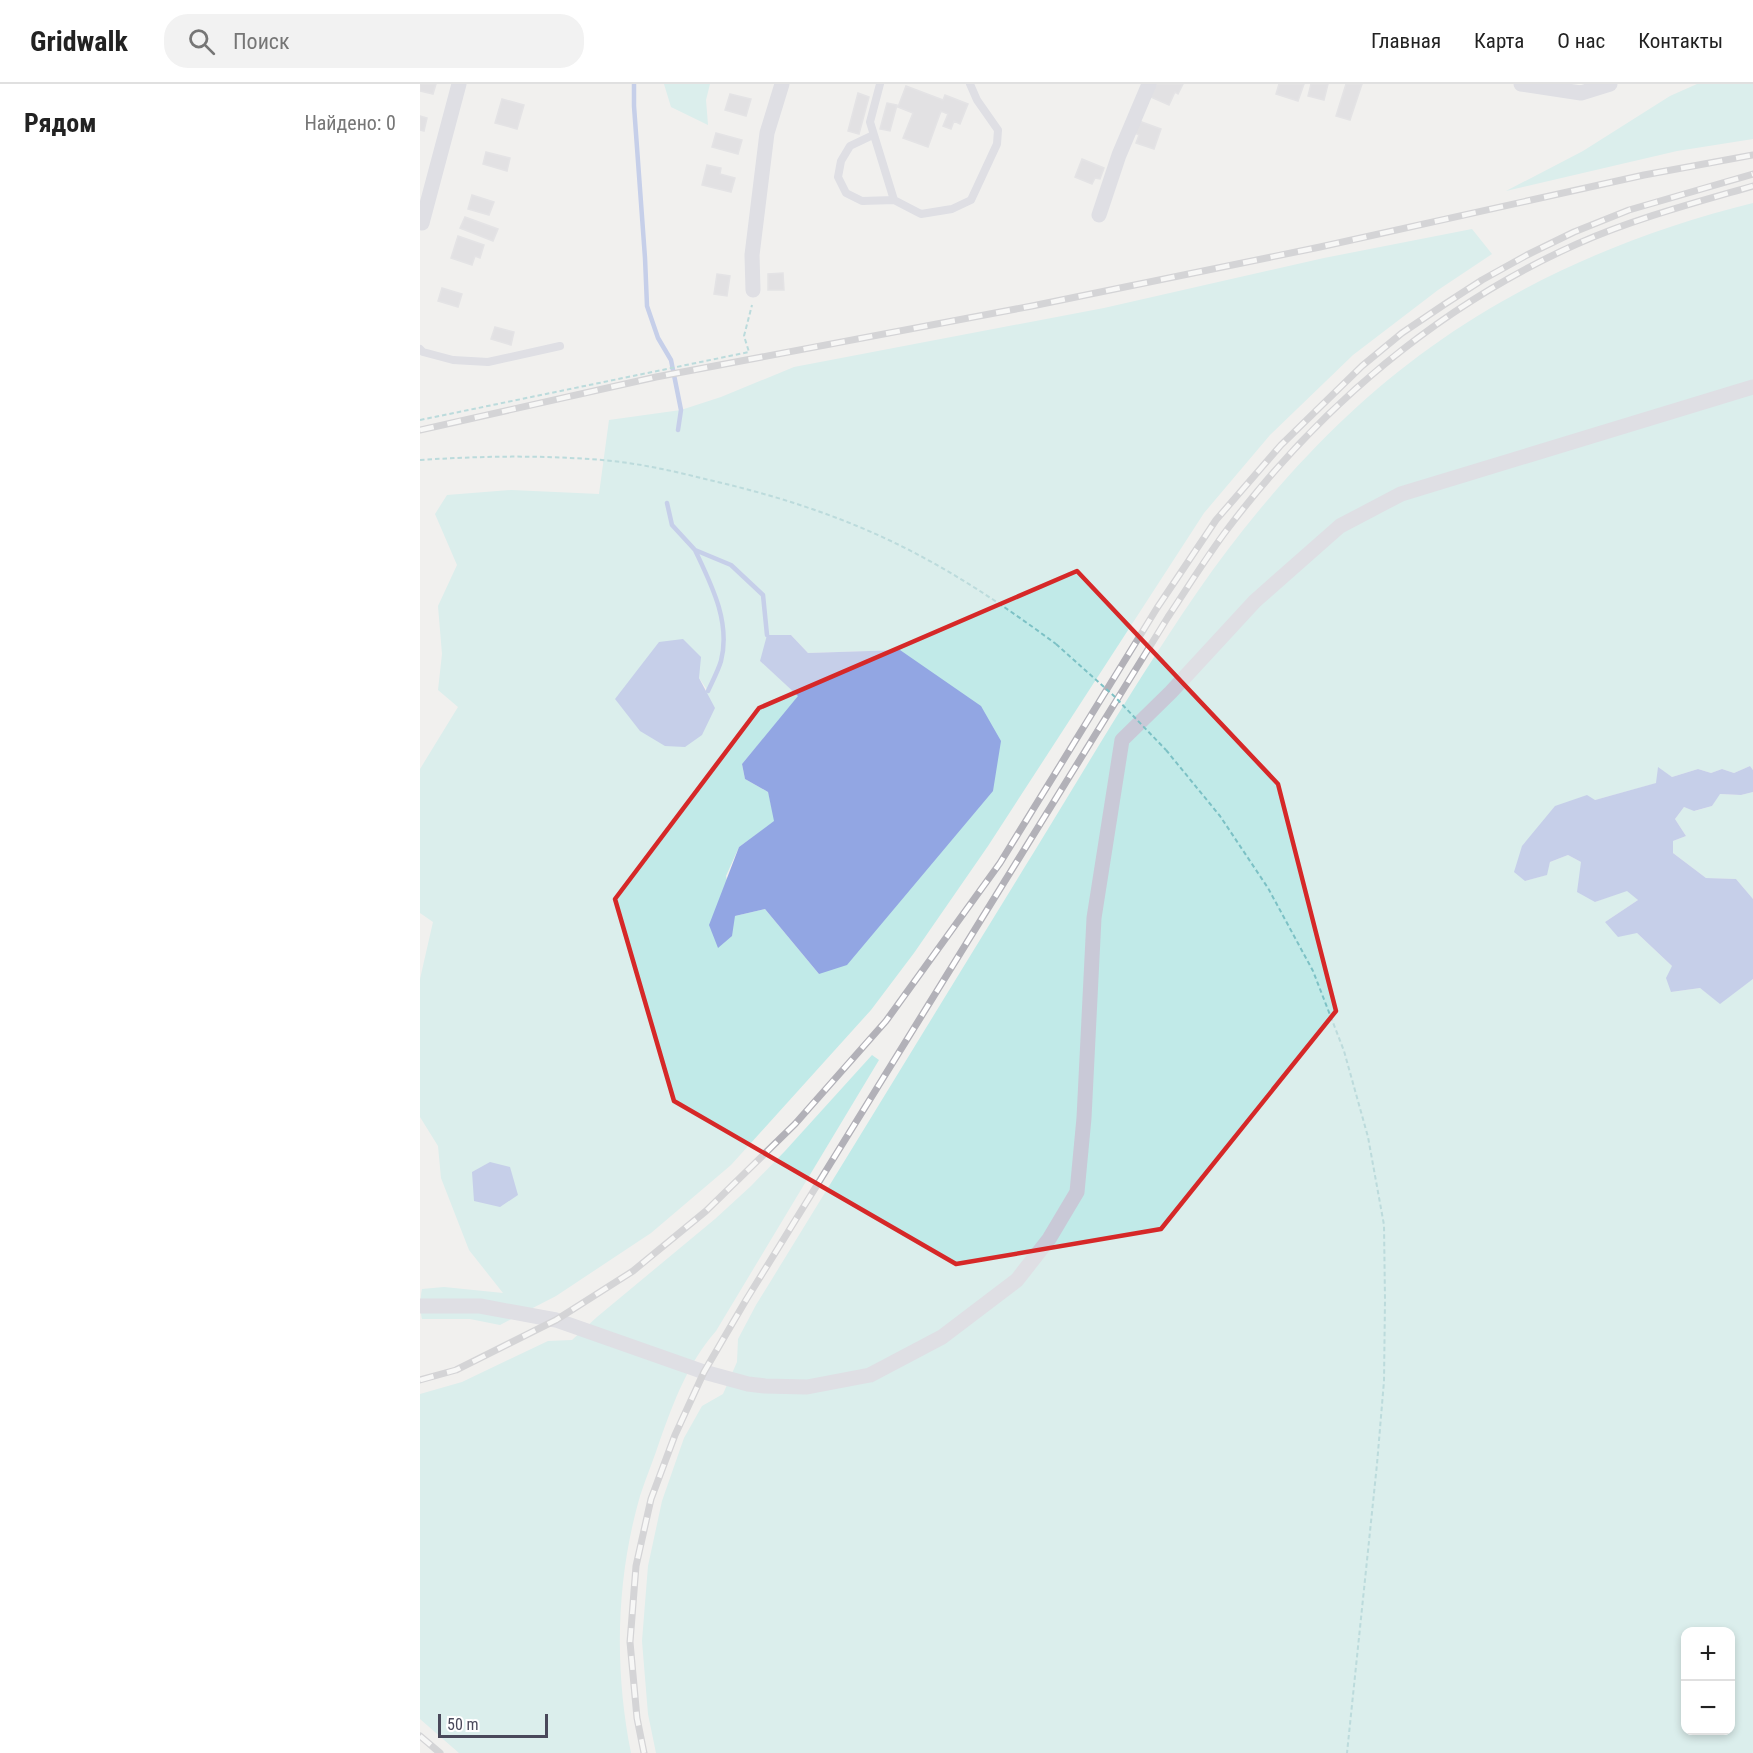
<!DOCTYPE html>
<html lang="ru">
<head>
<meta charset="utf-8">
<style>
  :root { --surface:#fff; --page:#f2f2f2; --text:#222; --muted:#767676; --line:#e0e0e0 }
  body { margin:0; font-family:"Roboto Condensed",sans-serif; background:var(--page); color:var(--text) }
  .controls { position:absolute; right:18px; bottom:18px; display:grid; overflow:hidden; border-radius:12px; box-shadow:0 3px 9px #0003 }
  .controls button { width:54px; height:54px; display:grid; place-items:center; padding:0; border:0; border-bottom:2px solid var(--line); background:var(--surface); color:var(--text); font:30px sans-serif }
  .scale { position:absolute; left:18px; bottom:15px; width:110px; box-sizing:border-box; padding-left:6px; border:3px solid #49485a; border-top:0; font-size:16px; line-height:21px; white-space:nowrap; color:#49485a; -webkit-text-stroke:4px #fff; paint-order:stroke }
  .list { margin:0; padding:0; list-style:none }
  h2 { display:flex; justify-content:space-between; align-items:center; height:78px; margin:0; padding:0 24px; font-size:26px }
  h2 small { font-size:20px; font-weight:400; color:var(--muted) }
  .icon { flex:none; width:33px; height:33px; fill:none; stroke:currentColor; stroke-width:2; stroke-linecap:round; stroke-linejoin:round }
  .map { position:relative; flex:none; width:1333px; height:1669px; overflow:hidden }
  header { display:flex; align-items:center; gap:36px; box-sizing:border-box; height:84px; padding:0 30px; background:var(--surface); border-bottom:2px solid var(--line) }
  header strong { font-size:28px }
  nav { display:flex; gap:33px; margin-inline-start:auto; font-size:21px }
  .search { width:420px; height:54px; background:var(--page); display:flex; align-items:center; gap:15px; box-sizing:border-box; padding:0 21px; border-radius:24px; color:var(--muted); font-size:22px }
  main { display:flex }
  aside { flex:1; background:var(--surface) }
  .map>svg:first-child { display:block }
  .green { fill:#c1eae8; fill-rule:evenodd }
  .water { fill:#92a6e3 }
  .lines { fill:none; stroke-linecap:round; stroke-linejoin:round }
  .stream { stroke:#92a6e3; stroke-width:4.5 }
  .building { fill:#d0cfd6; stroke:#d5d3d9; stroke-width:1.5 }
  .path { stroke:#7cc1c5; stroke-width:2; stroke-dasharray:4.5 3; stroke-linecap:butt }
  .lane { stroke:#c9c9d7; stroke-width:8 }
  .street { stroke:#c9c9d7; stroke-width:15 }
  .rail-casing { stroke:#b2b1b8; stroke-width:7 }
  .rail { stroke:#fff; stroke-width:4.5; stroke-dasharray:14; stroke-linecap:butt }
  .path-bridge { stroke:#7cc1c5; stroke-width:2; stroke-dasharray:4.5 3; stroke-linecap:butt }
  .marked { fill:none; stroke:#d62828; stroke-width:4.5; stroke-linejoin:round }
</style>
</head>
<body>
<header>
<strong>Gridwalk</strong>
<div class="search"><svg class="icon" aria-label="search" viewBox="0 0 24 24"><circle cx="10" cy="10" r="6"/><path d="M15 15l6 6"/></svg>Поиск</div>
<nav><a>Главная</a><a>Карта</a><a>О нас</a><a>Контакты</a></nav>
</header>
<main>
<aside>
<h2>Рядом<small>Найдено: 0</small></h2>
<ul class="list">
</ul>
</aside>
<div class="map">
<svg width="1333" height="1669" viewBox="0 0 1333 1669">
  <rect width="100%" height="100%" fill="#f1f0ee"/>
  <path class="green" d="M244,0h46l-4,16 2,25 -37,-18z
    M1277,0h56v55l-76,12 -171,40 77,-40 87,-55z
    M1333,119v567l-3,-4 -16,7 -12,-4 -11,4 -13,-4 -26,8 -14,-9 -1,15 -62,17 -70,81 21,-6 4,-13 18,-7 13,7 14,40 32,-12 11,10 -33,22 32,11 35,33 -1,26 29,-4 20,15 33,-24v774h-1097l-8,-39 -6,-73 6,-75 14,-65 22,-63 18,-32 21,-12 14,-32 1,-23 18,-34c93,-151 185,-302 278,-453 54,-88 106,-177 164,-261 62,-90 144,-181 233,-244 96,-69 208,-116 322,-144zM1266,1548h44v98h-44z
    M1052,145l20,25 -54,36 -85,65 -83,80 -66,78 -216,333 -74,107 -43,57 -140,155 -80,68 -95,63 -56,29 -30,-6h-48c-2,-8 -2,-21 0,-30l22,-2 59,6 -34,-43 -28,-72 -3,-32 -18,-29v-138l13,-57 -13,-9v-144l38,-62 -20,-17 4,-36 -4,-48 19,-41 -22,-51 12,-19 64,-5 88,4 10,-74 72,-10 40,-13 73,-30 310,-59 220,-50zM371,551l17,18 92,-3 -81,324 -54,-65 -30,7 -9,-40 13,-29 36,-26 -7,-29 -23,-13 -3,-15 57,-68 -39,-35zM279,594l9,13 -93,8z
    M1333,708v107l-17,-20 -30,-1 -33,-25v-12l13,-5 -11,-17 9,-12 11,4 17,-5 7,-12 22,1z
    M452,971l7,5 -163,271c-28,32 -42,70 -56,109 -6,19 -14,37 -20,56 -24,83 -26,172 -9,257h-172l-39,-34v-325l42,-12 86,-41 24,-1 25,-23 118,-98 36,-33 34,-35z"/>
  <path class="water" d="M347,551h24l17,18 92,-3 81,56 20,35 -8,50 -146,174 -28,9 -54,-65 -30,7 -3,20 -14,12 -9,-23 30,-78 35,-26 -6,-29 -23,-13 -3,-15 56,-68 -38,-35z
    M263,555l18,18 -2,21 16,30 -13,27 -17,12 -20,-1 -25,-15 -25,-32 44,-57z
    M1330,682l3,4v22l-12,3 -21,-1 -8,12 -18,5 -10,-4 -9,12 11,17 -13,5v12l33,25 30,1 17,20v80l-33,25 -20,-16 -29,4 -5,-14 6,-12 -35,-33 -19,4 -13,-15 33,-22 -11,-9 -32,11 -18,-10 4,-30 -13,-7 -18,7 -3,13 -22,6 -11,-9 8,-26 33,-40 32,-11 8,5 61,-17 2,-16 14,10 26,-8 13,4 11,-4 12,4z
    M70,1078l20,5 8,28 -18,12 -26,-6 -2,-29z"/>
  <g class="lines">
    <path class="stream" d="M214,0v22l11,152 2,48 11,32 13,22 10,50 -3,20
      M247,419l5,22 23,25 36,15 32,30 4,40
      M275,466c16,34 36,72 26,111 -3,10 -9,21 -13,30"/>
  </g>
  <path class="building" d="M0,0h16l-3,10 -13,-3z
    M736,0h27l-5,10 -3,-2 -6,13 -18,-8z
    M859,0h25l-6,17 -22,-7z
    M891,0h17l-4,16 -16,-4z
    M926,0h16l-12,36 -14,-4z
    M486,2l37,14 2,-5 23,9 -8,20 -6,-3 -3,8 -8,-3 5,-12 -7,-3 -13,36 -25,-9 10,-25 -15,-6z
    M438,9l11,4 -10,37 -11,-3z
    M310,10l21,5 -5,17 -21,-6z
    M82,15l22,6 -7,24 -22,-6z
    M467,19l10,2 -7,26 -10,-2z
    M0,32l7,2 -3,13 -4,-1z
    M719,37l22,8 -7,20 -18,-6 3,-8 -4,-2z
    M296,49l26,7 -4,14 -26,-7z
    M66,68l24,6 -3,13 -24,-7z
    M662,75l22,9 -4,11 -5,-1 -3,6 -17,-7z
    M287,81l14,3 -1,6 15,4 -4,14 -29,-7z
    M52,111l22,7 -5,13 -21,-6z
    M45,133l33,12 -5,12 -33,-13z
    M38,152l26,9 -4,13 -5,-2 -3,9 -21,-7z
    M363,189l1,17h-16v-16z
    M297,190l13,2 -3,20 -13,-2z
    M22,204l20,6 -4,13 -20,-6z
    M75,243l19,5 -3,13 -20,-6z"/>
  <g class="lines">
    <path class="path" d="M0,336l329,-68 -5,-16 8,-31
      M0,376c61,-4 121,-5 182,0 36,3 72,11 107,20 75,17 150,42 217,79 46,25 88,54 130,85
      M746,666l54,66 48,72 45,83 31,80 24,86 16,88 1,75 -1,81 -7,83 -30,289"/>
    <path class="lane" d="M460,0l-10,38 24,78
      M453,51l-23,11 -9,15 -3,16 8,16 16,8 32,-1 27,14 31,-5 19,-9 26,-56 1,-14 -21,-30 -7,-16
      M0,265l3,3 30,8 35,2 72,-16"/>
    <path class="street" d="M1101,0l60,9 29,-9
      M679,131l20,-60 30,-71
      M2,139l37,-139
      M333,206l-1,-35 15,-122 15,-49
      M0,1222h60l76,14 148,52 44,12 17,2 42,1 63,-12 72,-38 75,-57 32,-41 28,-47 7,-74 10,-200 28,-178 49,-48 84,-91 85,-75 61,-32 352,-107"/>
    <defs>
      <path id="rail" d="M0,346l236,-53 376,-71 288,-59 324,-72 109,-20
        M0,1296l36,-10 100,-50 77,-49 73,-60 89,-87 91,-103 114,-158 157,-255 59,-88 65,-75 81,-79 40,-33 43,-29 37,-24 45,-25 47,-23 55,-22 124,-36
        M0,1652l20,17
        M224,1669l-7,-35 -7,-76 6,-76 15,-67 24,-64 29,-63 42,-72 422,-683c20,-30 39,-61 61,-90 91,-120 209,-221 348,-283 56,-25 117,-41 176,-58"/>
    </defs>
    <use href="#rail" class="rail-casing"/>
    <use href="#rail" class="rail"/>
    <path class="path-bridge" d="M636,560l58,52 52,54"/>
  </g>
  <path d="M0 0H1333V1669H0ZM657,487l201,213 58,227 -175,218 -205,35 -282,-163 -59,-202 144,-191z" fill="#f1f0ee" fill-opacity=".55" fill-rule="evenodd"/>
  <path class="marked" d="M657,487l201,213 58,227 -175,218 -205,35 -282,-163 -59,-202 144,-191z"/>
</svg>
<div class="controls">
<button>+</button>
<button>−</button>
</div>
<div class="scale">50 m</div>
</div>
</main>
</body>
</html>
